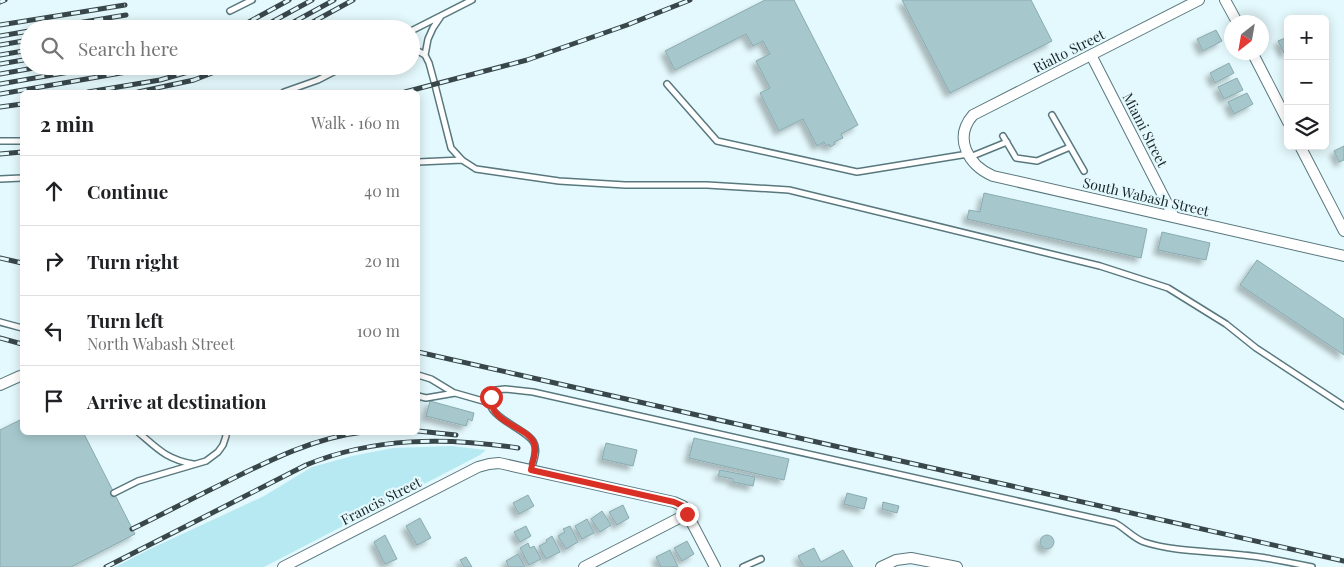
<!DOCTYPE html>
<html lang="en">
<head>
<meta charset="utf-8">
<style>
  :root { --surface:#fff; --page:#f6f6f6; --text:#202124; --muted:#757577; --line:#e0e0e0 }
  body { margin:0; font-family:"Playfair Display",serif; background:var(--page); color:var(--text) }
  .controls { position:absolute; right:15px; top:15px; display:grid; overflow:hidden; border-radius:8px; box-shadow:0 2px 12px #0003 }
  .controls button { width:45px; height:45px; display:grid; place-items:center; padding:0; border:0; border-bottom:1px solid var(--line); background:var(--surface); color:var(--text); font:25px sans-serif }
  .compass { position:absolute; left:1224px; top:15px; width:45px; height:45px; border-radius:50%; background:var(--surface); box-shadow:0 2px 12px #0003; rotate:211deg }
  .stop { position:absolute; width:15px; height:15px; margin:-11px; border:4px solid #d93025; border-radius:50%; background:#fff }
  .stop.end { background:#d93025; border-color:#fff; box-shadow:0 1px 5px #0008 }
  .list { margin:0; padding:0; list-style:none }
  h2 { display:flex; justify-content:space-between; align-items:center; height:65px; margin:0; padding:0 20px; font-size:21px }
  h2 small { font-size:16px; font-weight:400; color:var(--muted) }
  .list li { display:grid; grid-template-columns:32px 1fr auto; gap:15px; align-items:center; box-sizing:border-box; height:70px; padding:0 20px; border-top:1px solid var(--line) }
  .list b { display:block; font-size:19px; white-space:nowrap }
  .list p { margin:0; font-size:16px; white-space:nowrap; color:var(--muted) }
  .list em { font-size:16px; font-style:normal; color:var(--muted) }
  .icon { flex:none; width:28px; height:28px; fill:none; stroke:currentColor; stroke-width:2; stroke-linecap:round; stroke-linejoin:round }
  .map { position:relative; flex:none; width:1344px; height:567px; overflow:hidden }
  .search { position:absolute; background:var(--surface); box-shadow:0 2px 12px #0003; left:20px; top:20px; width:400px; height:55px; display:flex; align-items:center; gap:12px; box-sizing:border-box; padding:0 18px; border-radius:28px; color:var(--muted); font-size:19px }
  .panel { position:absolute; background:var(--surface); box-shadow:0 2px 12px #0003; left:20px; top:90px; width:400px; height:345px; border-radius:8px }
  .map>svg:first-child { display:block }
  .green { fill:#b7e9f2 }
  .building { fill:#a6c8cd; stroke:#89aab0; filter:url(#shadow) }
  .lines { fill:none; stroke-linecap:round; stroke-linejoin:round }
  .lane-casing { stroke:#59787e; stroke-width:8 }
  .street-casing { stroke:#59787e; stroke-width:12 }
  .lane { stroke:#fff; stroke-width:5 }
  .street { stroke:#fff; stroke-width:10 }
  .rail-casing { stroke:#39474a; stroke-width:5 }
  .rail { stroke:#e4f9fd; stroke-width:3; stroke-dasharray:9; stroke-linecap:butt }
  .route { stroke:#d93025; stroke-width:6 }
  .labels { text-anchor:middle; stroke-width:4.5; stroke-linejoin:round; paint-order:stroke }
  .street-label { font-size:14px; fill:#172427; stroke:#e4f9fd }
</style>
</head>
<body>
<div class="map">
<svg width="1344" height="567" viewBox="0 0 1344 567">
  <defs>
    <filter id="shadow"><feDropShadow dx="-4.5" dy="4.5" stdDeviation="2.5" flood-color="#0004"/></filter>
  </defs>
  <rect width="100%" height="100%" fill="#e4f9fd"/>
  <path class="green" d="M452,446l34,4 -6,5 -216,112h-149l35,-18 114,-53 48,-29 40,-11 41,-8z"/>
  <path class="building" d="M765,0h29l64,125 -17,9 2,4 -9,4 1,2 -5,3 -1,-3 -3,2 -2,-4 -7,4 -14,-27 -24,12 -19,-38 10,-5 -14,-27 14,-7 -7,-13 -10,5 -7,-12 -71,36 -10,-19z
    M902,0h129l21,41 -102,52z
    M1216,30l6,11 -19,10 -6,-12z
    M1288,37v14l-4,2 -6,-12z
    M1229,63l5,10 -19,10 -5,-10z
    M1237,78l6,12 -19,9 -6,-12z
    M1247,93l6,11 -19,10 -6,-12z
    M1344,146v14l-5,2 -5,-11z
    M984,193l163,36 -6,29 -174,-39 2,-9 11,2z
    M1162,232l48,11 -4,17 -48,-10z
    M1257,260l87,59v36l-104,-70z
    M430,401l44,12 -2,8 -4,-2 -2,7 -40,-10z
    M22,419v13h61l52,102 -64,33h-71v-137z
    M694,438l95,21 -5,21 -95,-22z
    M606,443l31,7 -4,16 -31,-7z
    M720,470l35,7 -2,9 -20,-4v-3l-15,-3z
    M847,493l20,5 -3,11 -20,-5z
    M528,495l6,11 -15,8 -6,-11z
    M883,502l16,4 -2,7 -15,-4z
    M623,505l6,13 -12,7 -8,-13z
    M602,511l9,14 -11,7 -9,-13z
    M420,518l11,20 -14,7 -11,-19z
    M587,519l7,14 -12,6 -7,-13z
    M526,526l5,10 -11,6 -6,-10z
    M570,526l8,16 -12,7 -8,-13 7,-4 -2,-3z
    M385,535l12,24 -12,5 -11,-22z
    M1040 542a7 7 0 1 1 14 0a7 7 0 1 1-14 0Z
    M552,536l8,16 -14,7 -7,-13 8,-4 -1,-2z
    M687,541l7,13 -12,7 -8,-13z
    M528,543l2,5 4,-2 7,13 -12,6 -9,-17z
    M814,548l7,14 22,-12 10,17h-49l-6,-11z
    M670,550l8,17h-17l-5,-10z
    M518,554l7,13h-16l-3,-6z
    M466,557l6,10h-8l-4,-7z"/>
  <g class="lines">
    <defs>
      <path id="lane" d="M230,11l22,-11
        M441,16l-8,12 -5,11 -3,16 4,8 6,22 16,63 11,12 14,9 83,12 66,4h82l82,5 311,76 68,22 58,36 30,24 88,58
        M411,31l61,-31
        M411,47l14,8
        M667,84l50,57 140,31 111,-18
        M284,92l34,-12 27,-14
        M1052,115l32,56
        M1003,136l13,22 21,3 33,-14
        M0,141h22
        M970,157l37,-15
        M418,162l44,-2
        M0,179l22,-1
        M0,322l22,6
        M418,375l13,4 23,14
        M418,396l8,2 29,-5 35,10
        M138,432c20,17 28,27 55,32
        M531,470c2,-8 7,-19 3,-27 -7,-16 -62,-29 -38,-53l9,-1 28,3 582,131c10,5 18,15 29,19 30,10 68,9 99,13 23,2 46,7 69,12
        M114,493l24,-12 68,-20 12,-9 5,-7 3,-9 -1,-4
        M743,567l18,-8"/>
      <path id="street" d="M1199,0l-226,115c-20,23 -5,50 20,61l351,80
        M1225,0l12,22
        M1252,52l36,70
        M1091,55l83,162
        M1300,146l44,85
        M0,385l20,-9
        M283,567l195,-100 11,-3 10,-1 175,39 9,4 32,61
        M584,567l103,-53
        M881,567l15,-7 15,-2 46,9"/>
    </defs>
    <use href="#lane" class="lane-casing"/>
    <use href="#street" class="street-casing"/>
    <use href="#lane" class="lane"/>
    <use href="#street" class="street"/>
    <defs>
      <path id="rail" d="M0,2l5,-2
        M0,25l125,-20
        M41,29l85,-14
        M95,29l32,-6
        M236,29l53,-29
        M259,29l53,-29
        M281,29l53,-29
        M300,29l53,-29
        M0,36l29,-5
        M0,45l29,-5
        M0,55l29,-5
        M0,64l29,-5
        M0,74l45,-8
        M0,84l104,-18
        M88,92l72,-12 49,-14
        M138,92l56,-12 36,-14
        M405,92l122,-32 100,-35 63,-25
        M0,94l161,-28
        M0,107l22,-3
        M0,154l22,-2
        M0,258l22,5
        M0,338l22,6
        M418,352l926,209
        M418,431l38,4
        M132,529c31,-15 61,-31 92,-46 44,-22 89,-45 139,-51
        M106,567l200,-102c68,-28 140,-28 212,-17"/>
    </defs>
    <use href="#rail" class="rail-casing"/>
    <use href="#rail" class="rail"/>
  </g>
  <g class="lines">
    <path class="route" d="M491,397c-2,29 42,29 44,50 1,7 -3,16 -4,23l143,32 9,4 4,8"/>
  </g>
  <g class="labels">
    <g class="street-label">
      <text transform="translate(1069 51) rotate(-27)" y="5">Rialto Street</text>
      <text transform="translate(1145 130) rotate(63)" y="5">Miami Street</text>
      <text transform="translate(1146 197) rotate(13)" y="5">South Wabash Street</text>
      <text transform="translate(381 501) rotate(-27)" y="5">Francis Street</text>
    </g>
  </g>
</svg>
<div class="controls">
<button>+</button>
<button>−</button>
<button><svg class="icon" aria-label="layers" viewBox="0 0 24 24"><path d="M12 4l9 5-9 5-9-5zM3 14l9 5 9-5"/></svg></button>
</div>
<svg class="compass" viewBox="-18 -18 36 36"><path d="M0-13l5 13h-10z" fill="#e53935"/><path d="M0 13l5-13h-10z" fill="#757577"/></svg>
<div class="stop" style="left:491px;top:397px"></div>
<div class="stop end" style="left:687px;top:514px"></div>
<div class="search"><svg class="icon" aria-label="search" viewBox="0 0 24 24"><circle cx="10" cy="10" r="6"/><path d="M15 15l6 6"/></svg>Search here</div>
<section class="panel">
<h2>2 min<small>Walk · 160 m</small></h2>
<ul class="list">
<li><svg class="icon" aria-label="ahead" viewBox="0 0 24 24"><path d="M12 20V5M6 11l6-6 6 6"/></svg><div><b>Continue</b></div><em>40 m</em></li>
<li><svg class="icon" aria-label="right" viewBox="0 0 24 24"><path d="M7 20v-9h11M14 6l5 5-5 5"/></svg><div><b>Turn right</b></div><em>20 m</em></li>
<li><svg class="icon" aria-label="left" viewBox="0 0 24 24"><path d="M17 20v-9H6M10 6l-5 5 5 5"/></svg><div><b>Turn left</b><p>North Wabash Street</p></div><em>100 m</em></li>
<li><svg class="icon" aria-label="arrive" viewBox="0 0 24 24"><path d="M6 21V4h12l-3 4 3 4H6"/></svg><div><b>Arrive at destination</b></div></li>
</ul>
</section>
</div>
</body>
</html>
